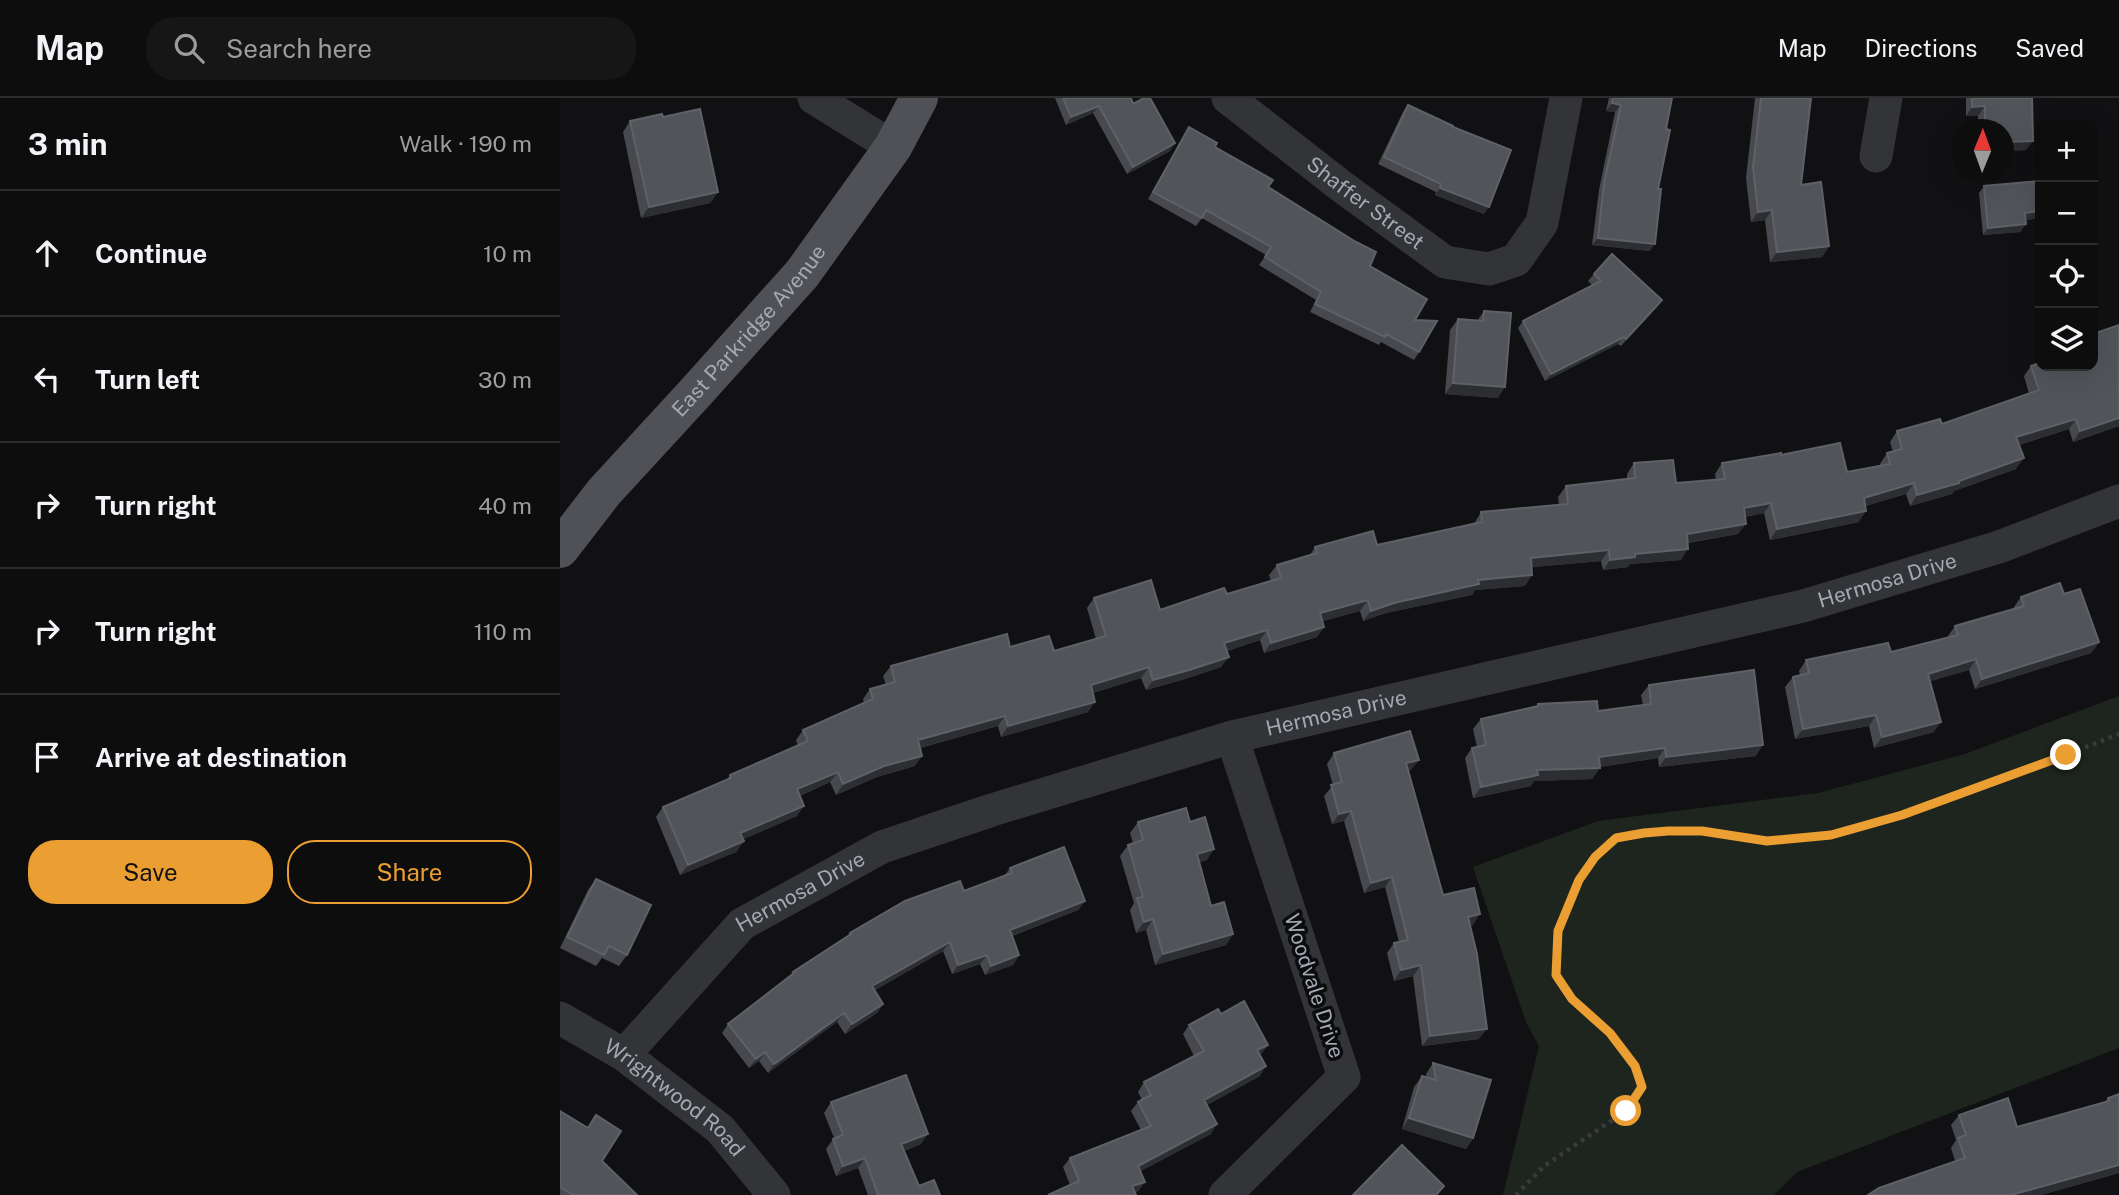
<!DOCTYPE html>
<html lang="en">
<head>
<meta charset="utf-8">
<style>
  :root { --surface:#0d0d0e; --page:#161617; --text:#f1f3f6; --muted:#9a9c9e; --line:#2d2d2e; --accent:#eb9e31 }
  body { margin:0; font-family:"Public Sans",sans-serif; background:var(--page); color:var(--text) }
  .controls { position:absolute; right:21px; top:21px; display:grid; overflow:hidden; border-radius:14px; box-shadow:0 7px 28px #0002 }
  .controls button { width:63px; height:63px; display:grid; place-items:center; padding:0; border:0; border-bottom:2px solid var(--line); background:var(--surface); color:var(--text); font:35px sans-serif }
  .compass { position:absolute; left:1391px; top:21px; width:63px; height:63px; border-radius:50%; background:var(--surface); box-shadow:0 7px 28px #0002; rotate:1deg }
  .stop { position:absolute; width:21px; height:21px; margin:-16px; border:5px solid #eb9e31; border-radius:50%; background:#fff }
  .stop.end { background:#eb9e31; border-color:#fff; box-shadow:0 2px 7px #0008 }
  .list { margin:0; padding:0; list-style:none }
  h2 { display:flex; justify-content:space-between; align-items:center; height:91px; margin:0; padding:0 28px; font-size:30px }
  h2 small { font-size:23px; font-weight:400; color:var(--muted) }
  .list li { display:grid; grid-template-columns:46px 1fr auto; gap:21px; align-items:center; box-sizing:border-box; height:126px; padding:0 28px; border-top:2px solid var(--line) }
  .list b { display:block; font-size:26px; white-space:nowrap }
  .list em { font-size:23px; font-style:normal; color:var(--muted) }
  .actions { display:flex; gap:14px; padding:21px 28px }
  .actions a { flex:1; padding:16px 0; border:2px solid var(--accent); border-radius:28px; text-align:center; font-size:24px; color:var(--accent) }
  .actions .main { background:var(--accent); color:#111 }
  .icon { flex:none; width:38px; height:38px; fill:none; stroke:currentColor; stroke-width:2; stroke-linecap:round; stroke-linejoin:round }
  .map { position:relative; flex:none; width:1559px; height:1097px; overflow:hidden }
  header { display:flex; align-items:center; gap:42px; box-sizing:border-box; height:98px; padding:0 35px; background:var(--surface); border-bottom:2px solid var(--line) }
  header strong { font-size:33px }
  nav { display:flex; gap:38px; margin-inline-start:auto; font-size:24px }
  .search { width:490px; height:63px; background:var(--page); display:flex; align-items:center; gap:18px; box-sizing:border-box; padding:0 24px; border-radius:28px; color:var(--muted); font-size:26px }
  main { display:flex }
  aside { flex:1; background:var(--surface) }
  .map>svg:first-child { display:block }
  .grass { fill:#1e251e }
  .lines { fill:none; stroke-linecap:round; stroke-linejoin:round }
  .path { stroke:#393b3f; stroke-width:4.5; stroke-dasharray:3.5 5; stroke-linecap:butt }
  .minor { stroke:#333438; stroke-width:33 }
  .major { stroke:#4f5157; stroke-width:38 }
  .wall { fill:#47494e }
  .shaded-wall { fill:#2d2e32 }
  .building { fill:#515459; stroke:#5e6167; stroke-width:2 }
  .route { stroke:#eb9e31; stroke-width:9 }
  .labels { text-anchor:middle; stroke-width:7; stroke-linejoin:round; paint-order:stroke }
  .street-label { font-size:21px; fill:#a3a9b3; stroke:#0c0c0e }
</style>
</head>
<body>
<header>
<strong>Map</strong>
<div class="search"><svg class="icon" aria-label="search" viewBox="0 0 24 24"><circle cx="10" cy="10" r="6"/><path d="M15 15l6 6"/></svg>Search here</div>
<nav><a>Map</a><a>Directions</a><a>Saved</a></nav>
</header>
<main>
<aside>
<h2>3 min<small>Walk · 190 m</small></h2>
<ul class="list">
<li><svg class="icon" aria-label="ahead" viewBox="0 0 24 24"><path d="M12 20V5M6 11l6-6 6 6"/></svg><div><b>Continue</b></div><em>10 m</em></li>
<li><svg class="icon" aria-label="left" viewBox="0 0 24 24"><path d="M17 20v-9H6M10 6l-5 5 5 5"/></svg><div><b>Turn left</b></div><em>30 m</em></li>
<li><svg class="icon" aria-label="right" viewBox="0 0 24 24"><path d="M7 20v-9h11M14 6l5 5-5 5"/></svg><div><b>Turn right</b></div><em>40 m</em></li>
<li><svg class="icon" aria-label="right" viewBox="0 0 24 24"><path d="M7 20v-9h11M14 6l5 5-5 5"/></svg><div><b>Turn right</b></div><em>110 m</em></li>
<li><svg class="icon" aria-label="arrive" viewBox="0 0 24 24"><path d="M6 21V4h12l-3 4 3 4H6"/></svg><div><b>Arrive at destination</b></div></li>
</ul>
<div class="actions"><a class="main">Save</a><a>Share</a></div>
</aside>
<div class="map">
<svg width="1559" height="1097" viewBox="0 0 1559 1097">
  <rect width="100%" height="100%" fill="#111113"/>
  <path class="grass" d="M1559,598v352l-322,124 -23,23h-271l36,-149 -13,-24 -53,-155 125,-46 220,-28 147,-39z"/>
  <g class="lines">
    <path class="path" d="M956,1097l28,-29 82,-55 16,-24 -7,-21 -25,-33 -38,-34 -16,-24 2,-44 21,-51 16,-23 22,-19 28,-5 23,-2h34l65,10 64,-6 71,-20 164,-60 53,-21"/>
    <g class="minor">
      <path d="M254,0l79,49"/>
      <path id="s1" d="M668,0l113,88 104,76 44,7 27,-9 26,-37 24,-125"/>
      <path d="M1316,58l10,-58"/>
      <path id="s2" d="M0,920l64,37 96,74 54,66"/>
      <path id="s3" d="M64,957l118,-131 140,-77 110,-37 240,-73 571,-131 196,-59 120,-46"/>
      <path d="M665,1097l119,-118 -112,-340"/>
    </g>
    <path class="major" id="s4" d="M0,451l44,-57 92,-100 106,-118 91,-127 26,-49"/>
  </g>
  <path class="wall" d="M495,0h76l2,6 37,47 -43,23 -34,-61 -27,12z
    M1049,0h63l-6,31 -16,122 -58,-6 7,-55 16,-78 -9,-1z
    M1195,0h56l-10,87 28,61 -7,11 -52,5 -5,-42 -14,2 -5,-44z
    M1406,0h66l-6,52 -22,1v-21h-26v-14h-12z
    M848,7l45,22 31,87 -49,-19 1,-3 -58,-28 25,-52z
    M103,19l55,75 -8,11 -69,15 -18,-86 7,-11z
    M629,29l181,139 45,54 4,32 -5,8 -33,-18 -2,3 -69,-33 6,-12 -57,-35 7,-10 -64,-37 -6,8 -48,-27z
    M1480,83v37l-15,2 1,4 -6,8 -37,3 -4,-42 5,-7z
    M1034,176l68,26 -6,8 -35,38 -3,-2 -73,37 -27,-53 5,-7 69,-36 -4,-4z
    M924,213l14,87 -53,-4 5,-64 8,-11 19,2z
    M1559,227v101l-46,16 -4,-13 -50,16 -3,24 -62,22 -2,3 -42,12 -4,-12 -41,12 -6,16 -89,18 -6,-27 -19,4 -7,17 -50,9 -7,17 -51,4 -2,3 -25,3 -2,-9 -69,6 -7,19 -50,4 -3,5 -86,18 -23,8 -3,-10 -37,10 1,6 -7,10 -53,16 -4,-13 -33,11 -6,16 -39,13 -36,10 -5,-12 -48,15 -5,19 -87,25 -3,-11 -78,22 -5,18 -38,11 -41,18 -6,-13 -30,14 -3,20 -54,23 1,2 -8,11 -56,23 -24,-58 7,-10 63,-26 4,-6 68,-29 -2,-6 7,-10 61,-27 -1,-4 7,-10 16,-4 -3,-9 8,-10 119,-19 44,4 42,-12 -9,-31 7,-10 66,12 67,-16 44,-13 -2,-6 8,-10 33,-10 5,-8 62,-2 97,-21 7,-12 78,-7 -1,-8 8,-11 61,-7v-5l7,-11 42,20 40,-3 -1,-6 7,-11 59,-8 66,17 33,-6v-2l7,-11 6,-1 -3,-10 7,-11 45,-7 87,-30 -5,-18 7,-10h62v-32z
    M1504,496l35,48 -8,11 -116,36 -6,-19 -39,11 4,51 -60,16 -5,-22 -74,13 -10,-52 8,-10 7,-2 -1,-4 7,-11 85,-8 57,-14v-2l7,-10 59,-17v-2l7,-10z
    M1089,587l107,71 -97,11 -1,-9 -58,9 -8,12 -58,2 -3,5 -58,12 -8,-40 7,-10 5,-1 -4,-18 8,-10 55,-12 2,-3 60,7 45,-6 -2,-10z
    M774,655l77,17 -3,1 35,124 30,30h-3l9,114 -57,7 -9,-70 -19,5 -7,-28 7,-10 5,-1 -14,-55 -21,6 -20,-72 -12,3 -8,-28 9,-11 -6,-21z
    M578,724h52l17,38 -7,2 11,44 22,28 -7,11 -71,20 -9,-35 -10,3 -6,-23 4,-7 -14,-47 8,-11 5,-2 -3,-10z
    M450,770l75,33 -7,9 -66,26 7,19 -6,10 -28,10 -5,-11 -28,10 -9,-23 -68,39 8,14 -6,9 -32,21 -8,-12 -69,51 -9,-12 -10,7 -27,-35 6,-9 62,-48 3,-4 54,-35 3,-4 155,-58z
    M36,781l31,76 -8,11 -17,-8 -6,8 -36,-18 28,-58z
    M661,916l47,31 -8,10v21l-53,29 4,29 -71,37 5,11 -7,9 -3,1 -65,-7 -7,-18 7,-9 71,-28 -10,-19 7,-9 4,-2 -4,-8 6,-10 50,-26 -11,-22 6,-9z
    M873,965l40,75 -7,11 -64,-20 12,-42 8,-11 4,1v-3z
    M1559,996v79l-78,22h-173l87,-34 -4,-13 5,-8 -5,-15 8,-10 58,12 88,-25 3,-4z
    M271,1004l90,42 -17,7 15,35 21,9h-72l-10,-27 -22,8 -10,-27 8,-11 -10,-25z
    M0,1013l42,50 35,34h-77z"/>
  <path class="shaded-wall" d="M1052,5l9,2 -6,7 -9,-1z
    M539,8l-6,7 -27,12 5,-8z
    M1425,8l-7,10h-12l6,-9z
    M1473,43l-7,9 -22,1v-9z
    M615,45l-5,8 -43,23 6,-7z
    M880,90l49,19 -5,7 -49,-19z
    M158,94l-8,11 -69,15 8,-11z
    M1212,112l-7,10 -14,2 7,-10z
    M1480,113v7l-20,3 5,-8z
    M1466,126l-6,8 -37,3 5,-7z
    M1038,140l57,6 -5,7 -58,-6z
    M1269,148l-7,11 -52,5 7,-10z
    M1102,202l-6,8 -35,38 5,-7z
    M1064,239l-6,7 -73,37 6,-7z
    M893,285l52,4 -7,11 -53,-4z
    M1559,320v8l-46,16 7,-11z
    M1516,321l-7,10 -60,19 7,-11z
    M1464,360l-8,11 -62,22 -2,3 -42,12 7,-11z
    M1354,385l-8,11 -50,15 8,-11z
    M1211,405l-7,10 -28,5 8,-10z
    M1306,413l-7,11 -89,18 7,-11z
    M1186,426l-8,10 -59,10 8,-10z
    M1128,451l-7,11 -51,4 -2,3 -25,3 7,-10 25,-6z
    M1049,452l-8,11 -78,7 8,-10z
    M972,477l-7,11 -50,4 -3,5 -86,18 -23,8 8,-10 23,-8 84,-23z
    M808,502l-8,11 -47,13 7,-11z
    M764,529l-7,10 -53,16 7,-10z
    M707,532l-7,10 -43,14 7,-11z
    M1539,544l-8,11 -116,36 7,-10z
    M669,559l-8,10 -39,13 -36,10 7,-10z
    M1416,561l-7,11 -48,14 7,-10z
    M589,569l-8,11 -57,18 7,-11z
    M535,604l-7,10 -87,25 7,-11z
    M1316,617l-7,11 -74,13 8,-10z
    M445,618l-7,10 -87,24 7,-10z
    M1381,624l-7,10 -60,16 8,-11z
    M1203,647l-7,11 -97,11 7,-10z
    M1105,650l-7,10 -66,10 7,-11z
    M362,658l-7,10 -38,11 -41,18 7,-11 41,-18z
    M859,662l-8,10 -12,4 7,-11z
    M1040,670l-8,11 -58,2 -3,5 -58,12 8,-11 56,-17z
    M278,674l-8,10 -40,18 7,-11z
    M244,708l-7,10 -64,28 7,-11z
    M791,713l-7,10 -12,3 7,-10z
    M184,743l-8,11 -56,23 8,-10z
    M654,751l-7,11 -17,5 7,-11z
    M832,779l-7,10 -21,6 7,-10z
    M525,803l-7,9 -75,29 7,-9z
    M920,816l-7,11 -12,3 7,-11z
    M593,821l-7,11 -10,3 8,-11z
    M673,836l-7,11 -71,20 8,-11z
    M390,844l-7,9 -78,45 7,-10z
    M427,857l-7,9 -28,10 6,-9z
    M459,857l-6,10 -28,10 6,-9z
    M861,867l-8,11 -19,5 7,-11z
    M323,906l-6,9 -32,21 7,-10z
    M284,915l-7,9 -69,51 6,-9z
    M927,931l-8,10 -57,7 8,-10z
    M708,947l-7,9 -10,6 6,-10z
    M205,954l-6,9 -10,7 7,-9z
    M706,968l-6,10 -62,34 6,-10z
    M849,1020l64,20 -7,11 -64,-20z
    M657,1026l-6,10 -79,42 6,-10z
    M368,1036l-7,10 -27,10 7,-10z
    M305,1060l-7,10 -22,8 7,-10z
    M1559,1067v8l-78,22h-30z
    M585,1084l-7,9 -12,4 6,-9z"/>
  <path class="building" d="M503,0h68l2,6 11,-6h6l25,45 -42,24 -34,-61 -28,11z
    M1053,0h59l-6,31 4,1 -12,59h3l-6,55 -57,-6 6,-55 17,-78 -9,-2z
    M1201,0h50l-10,87 20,-3 8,64 -52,6 -5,-42 -14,2 -5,-45z
    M1412,0h60l1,43 -29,1v-12h-19v-24l-13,1z
    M848,7l45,21v1l58,23 -22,57 -49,-19 1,-4 -57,-27z
    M140,11l18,83 -69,15 -19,-86 32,-7 1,3z
    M629,29l28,16 -2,4 58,33 -5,7 88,55 20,10 -6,14 57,33 -12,21 22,1 -18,31 -33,-18 -1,3 -70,-33 6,-12 -56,-35 6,-10 -65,-37 -4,8 -49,-26z
    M1480,83v30l-15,2 1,11 -38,4 -4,-42z
    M1052,156l50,46 -36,39 -2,-2 -73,37 -28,-53 78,-40 -7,-7z
    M924,213l27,2 -6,74 -52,-4 5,-64 25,2z
    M1559,227v93l-39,13 -4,-12 -60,18 8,21 -65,23v2l-42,12 -3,-12 -50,15 2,13 -89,18 -6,-26 -27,5 2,16 -59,10 1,15 -53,5v3l-25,3 -1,-10 -78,8 1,17 -54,5 1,4 -85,19 -23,8 -3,-11 -48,13 4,14 -53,16 -4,-13 -43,13 5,14 -40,13 -36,10 -4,-13 -58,18 4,17 -87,24 -3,-10 -87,24 4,16 -38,10 -41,18 -5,-12 -41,17 7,17 -64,27 4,8 -56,24 -25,-58 68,-29 -1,-3 78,-34 -5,-11 70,-31 -3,-10 25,-7 -4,-16 116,-32 3,13 39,-11 5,15 52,-15 -12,-38 57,-18 9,30 64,-22 3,6 54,-16 -4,-13 40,-12 -2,-6 58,-16 4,14 105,-23 -1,-10 87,-8 -2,-18 69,-8 -1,-15 39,-3 3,23 49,-4 -3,-16 59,-10v2l59,-12 7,29 43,-8 -3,-11 15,-4 -5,-18 43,-12 2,5 97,-34 -8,-24 9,-3v3h53v-19l3,-1 -3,-12z
    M1500,485l4,11 16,-5 19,53 -117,37 -6,-20 -48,15 13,48 -59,15 -6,-22 -73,14 -10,-52 16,-4 -3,-13 82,-17 3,9 67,-17 -3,-9 69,-20 -3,-9z
    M1194,572l9,75 -97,12 -1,-9 -66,9 1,11 -63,2 1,5 -57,12 -9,-39 14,-3 -5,-26 57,-13v-2l59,-3 1,10 53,-7 -2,-19z
    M850,633l9,29 -13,3 37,132 31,-7 6,26 -12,3 9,37 10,75 -57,7 -9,-71 -20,5 -7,-27 14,-3 -16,-63 -21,6 -20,-72 -12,3 -8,-29 11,-3 -8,-29z
    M626,710l4,14 15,-5 9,32 -17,5 14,52 13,-4 9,32 -70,20 -10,-35 -9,3 -7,-24 6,-1 -15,-52 15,-5 -5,-18z
    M504,749l21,54 -75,29 9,25 -28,11 -4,-11 -29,10 -8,-23 -78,44 11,18 -31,20 -8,-11 -70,51 -9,-12 -9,7 -28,-35 66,-51 -1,-1 58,-38 -1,-1 55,-32 55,-20 4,10 48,-18 -2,-5z
    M36,781l55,26 -24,50 -18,-9 -5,9 -37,-18z
    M684,903l24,44 -11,5 9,16 -62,34 13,24 -79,42 7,16 -13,4 4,9h-88l31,-14 -9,-23 81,-32 -13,-24 13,-7 -7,-13 60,-31 -15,-26 29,-16 3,5z
    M873,965l58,17 -18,58 -64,-20 13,-42 14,4z
    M346,977l22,59 -27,10 18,42 15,-6 6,15h-62l-13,-37 -22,8 -10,-27 10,-4 -12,-33z
    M1559,996v71l-108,30h-143l11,-7 86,-30 -7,-20 8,-3 -7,-20 49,-17 9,29 92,-26 -1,-3z
    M0,1013l28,17 8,-13 25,16 -19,30 35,34h-64l-13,-8z
    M842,1047l42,41 -8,9h-83z"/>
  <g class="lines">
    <path class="route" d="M1066,1013l16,-24 -7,-21 -25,-33 -38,-34 -16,-24 2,-44 21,-51 16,-23 21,-19 28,-5 24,-2h34l65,10 64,-6 71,-20 164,-60"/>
  </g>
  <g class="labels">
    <g class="street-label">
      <text dy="7" stroke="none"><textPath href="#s1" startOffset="173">Shaffer Street</textPath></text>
      <text dy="7" stroke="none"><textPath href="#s4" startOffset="289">East Parkridge Avenue</textPath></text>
      <text dy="7" stroke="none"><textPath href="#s3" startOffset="1377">Hermosa Drive</textPath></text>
      <text dy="7" stroke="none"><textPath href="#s3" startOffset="810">Hermosa Drive</textPath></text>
      <text dy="7" stroke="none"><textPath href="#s3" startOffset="243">Hermosa Drive</textPath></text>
      <text transform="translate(754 888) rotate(72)" y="7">Woodvale Drive</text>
      <text dy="7" stroke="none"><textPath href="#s2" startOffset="140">Wrightwood Road</textPath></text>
    </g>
  </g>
</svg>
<div class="controls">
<button>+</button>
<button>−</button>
<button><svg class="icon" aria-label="locate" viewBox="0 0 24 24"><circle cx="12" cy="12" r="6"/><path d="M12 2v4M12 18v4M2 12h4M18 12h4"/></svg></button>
<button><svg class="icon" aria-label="layers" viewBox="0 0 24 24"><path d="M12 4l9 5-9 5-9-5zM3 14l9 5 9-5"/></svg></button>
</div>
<svg class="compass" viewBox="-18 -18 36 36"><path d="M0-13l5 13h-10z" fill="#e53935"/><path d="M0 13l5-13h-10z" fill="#9a9c9e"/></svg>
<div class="stop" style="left:1066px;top:1013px"></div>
<div class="stop end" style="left:1506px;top:657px"></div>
</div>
</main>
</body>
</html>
